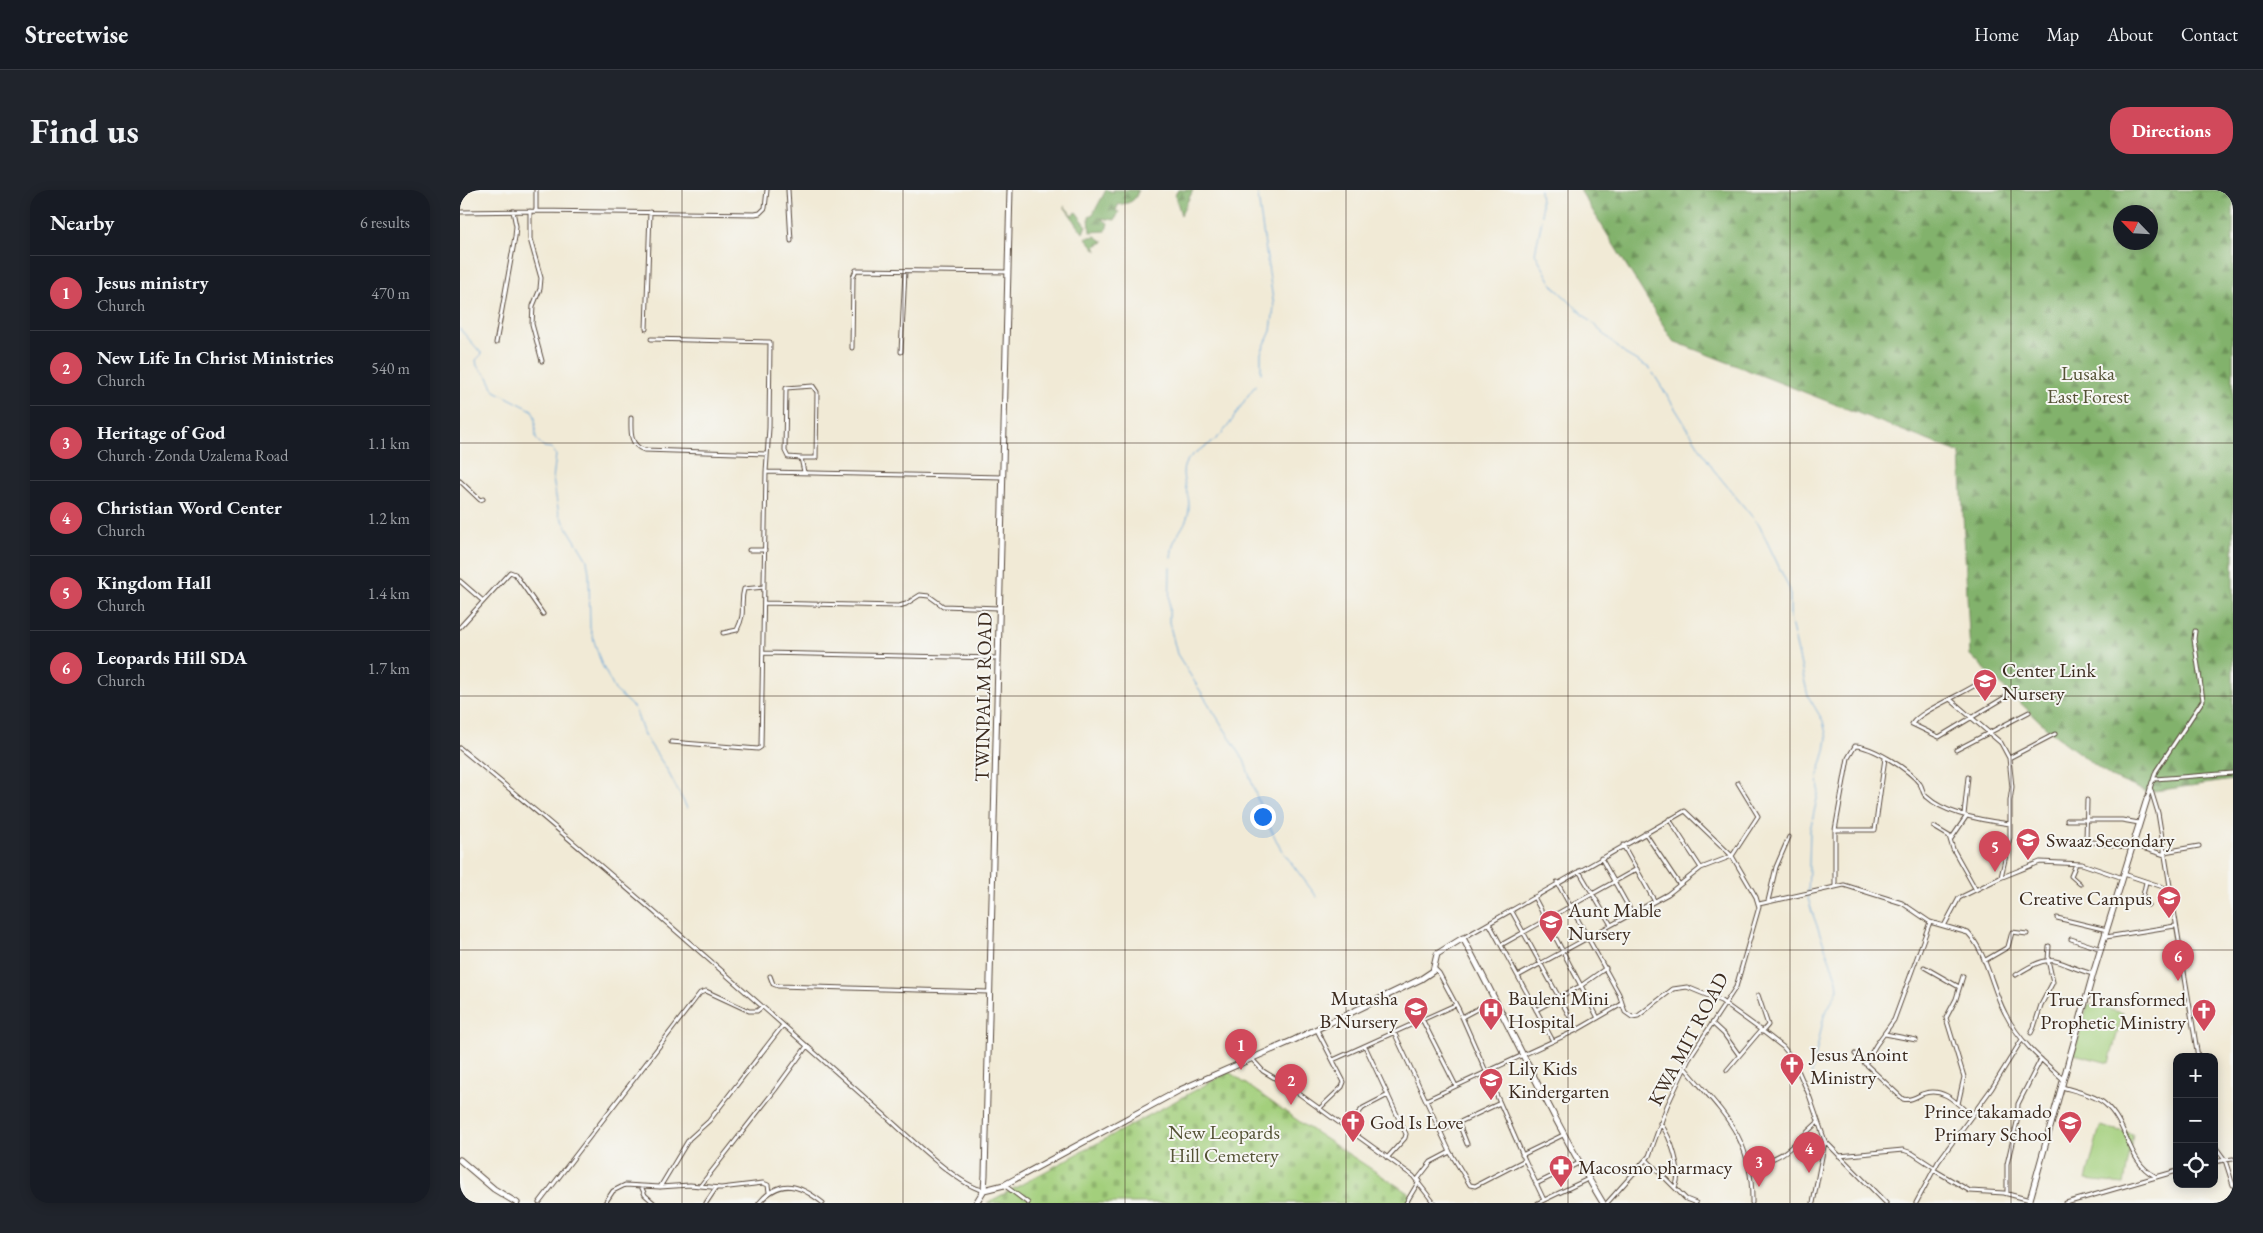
<!DOCTYPE html>
<html lang="en">
<head>
<meta charset="utf-8">
<style>
  :root { --surface:#171b24; --page:#20242c; --text:#f1f3f6; --muted:#9ea1a6; --line:#363941; --accent:#d1495b }
  body { margin:0; font-family:"EB Garamond",serif; background:var(--page); color:var(--text) }
  .controls { position:absolute; right:15px; bottom:15px; display:grid; overflow:hidden; border-radius:10px; box-shadow:0 2px 12px #0003 }
  .controls button { width:45px; height:45px; display:grid; place-items:center; padding:0; border:0; border-bottom:1px solid var(--line); background:var(--surface); color:var(--text); font:25px sans-serif }
  .compass { position:absolute; left:1653px; top:15px; width:45px; height:45px; border-radius:50%; background:var(--surface); box-shadow:0 2px 12px #0003; rotate:295deg }
  .you { position:absolute; left:802px; top:626px; width:18px; height:18px; margin:-12px; border:4px solid #fff; border-radius:50%; background:#1a73e8; box-shadow:0 0 0 8px #1a73e833 }
  .badge { display:grid; place-items:center; width:32px; height:32px; border-radius:50%; background:var(--accent); color:#fff; font-size:16px; font-weight:700 }
  .pin { position:absolute; translate:-50% -41px; filter:drop-shadow(0 1px 2px #0008) }
  .pin::after { content:''; position:absolute; top:26px; width:18px; height:15px; background:inherit; clip-path:polygon(0 0,100% 0,50% 100%) }
  .list { margin:0; padding:0; list-style:none }
  h2 { display:flex; justify-content:space-between; align-items:center; height:65px; margin:0; padding:0 20px; font-size:21px }
  h2 small { font-size:16px; font-weight:400; color:var(--muted) }
  .list li { display:grid; grid-template-columns:32px 1fr auto; gap:15px; align-items:center; box-sizing:border-box; height:75px; padding:0 20px; border-top:1px solid var(--line) }
  .list b { display:block; font-size:19px; white-space:nowrap }
  .list p { margin:0; font-size:16px; white-space:nowrap; color:var(--muted) }
  .list em { font-size:16px; font-style:normal; color:var(--muted) }
  .icon { flex:none; width:28px; height:28px; fill:none; stroke:currentColor; stroke-width:2; stroke-linecap:round; stroke-linejoin:round }
  .map { position:relative; flex:none; width:1773px; height:1013px; overflow:hidden; border-radius:20px }
  header { display:flex; align-items:center; gap:30px; box-sizing:border-box; height:70px; padding:0 25px; background:var(--surface); border-bottom:1px solid var(--line) }
  header strong { font-size:24px }
  nav { display:flex; gap:28px; margin-inline-start:auto; font-size:18px }
  .intro { display:flex; align-items:center; justify-content:space-between; box-sizing:border-box; height:120px; padding:0 30px }
  h1 { margin:0; font-size:35px }
  .button { padding:12px 22px; border-radius:20px; background:var(--accent); color:#fff; font-size:18px; font-weight:700 }
  main { display:flex; gap:30px; padding:0 30px }
  aside { flex:1; background:var(--surface); border-radius:20px; box-shadow:0 2px 12px #0003 }
  .map>svg:first-child { display:block }
  .green { fill:#a3cf7c; stroke:#6f7c4d }
  .forest { fill:url(#forest-firs); stroke:#5e6e45; fill-rule:evenodd }
  .cemetery { fill:url(#cemetery-stones); stroke:#6f7c4d }
  .lines { fill:none; stroke-linecap:round; stroke-linejoin:round }
  .stream { stroke:#68a5d9; stroke-width:1 }
  .street-casing { stroke:#56473a; stroke-width:5 }
  .secondary-casing { stroke:#56473a; stroke-width:7 }
  .street { stroke:#fff; stroke-width:3 }
  .secondary { stroke:#fff; stroke-width:5 }
  .grid { fill:none; stroke:#3b2a1e; stroke-width:1; stroke-opacity:0.55 }
  .labels { text-anchor:middle; stroke-width:4; stroke-linejoin:round; paint-order:stroke }
  .park-label { font-size:20px; fill:#555336; stroke:#f6f6f2 }
  .poi-label { font-size:20px; fill:#3b2a1e; stroke:#f6f6f2; text-anchor:start }
  .street-label { font-size:20px; fill:#3b2a1e; stroke:#f6f6f2 }
</style>
</head>
<body>
<header>
<strong>Streetwise</strong>
<nav><a>Home</a><a>Map</a><a>About</a><a>Contact</a></nav>
</header>
<div class="intro"><h1>Find us</h1><a class="button">Directions</a></div>
<main>
<aside>
<h2>Nearby<small>6 results</small></h2>
<ul class="list">
<li><span class="badge">1</span><div><b>Jesus ministry</b><p>Church</p></div><em>470 m</em></li>
<li><span class="badge">2</span><div><b>New Life In Christ Ministries</b><p>Church</p></div><em>540 m</em></li>
<li><span class="badge">3</span><div><b>Heritage of God</b><p>Church · Zonda Uzalema Road</p></div><em>1.1 km</em></li>
<li><span class="badge">4</span><div><b>Christian Word Center</b><p>Church</p></div><em>1.2 km</em></li>
<li><span class="badge">5</span><div><b>Kingdom Hall</b><p>Church</p></div><em>1.4 km</em></li>
<li><span class="badge">6</span><div><b>Leopards Hill SDA</b><p>Church</p></div><em>1.7 km</em></li>
</ul>
</aside>
<div class="map">
<svg width="1773" height="1013" viewBox="0 0 1773 1013">
  <defs>
    <pattern id="forest-firs" width="22" height="20" patternUnits="userSpaceOnUse" patternTransform="scale(1.25)"><rect width="22" height="20" fill="#82b26c"/><path d="M5 1l3.5 6h-7zM16 11l3.5 6h-7z" fill="#6c9158"/></pattern>
    <pattern id="cemetery-stones" width="16" height="16" patternUnits="userSpaceOnUse" patternTransform="scale(1.25)"><rect width="16" height="16" fill="#a3cf7c"/><path d="M2 7V4a2 2 0 0 1 4 0v3zM10 15v-3a2 2 0 0 1 4 0v3z" fill="#8db26b"/></pattern>
  </defs>
  <rect width="100%" height="100%" fill="#f6f6f2"/>
  <filter id="ink" filterUnits="userSpaceOnUse"><feTurbulence type="fractalNoise" baseFrequency=".02" numOctaves="2"/><feDisplacementMap in="SourceGraphic" scale="10" xChannelSelector="R" yChannelSelector="G"/><feConvolveMatrix kernelMatrix="1 2 1 2 8 2 1 2 1" color-interpolation-filters="sRGB"/></filter>
  <filter id="wash" filterUnits="userSpaceOnUse"><feTurbulence type="fractalNoise" baseFrequency=".0096" numOctaves="4" result="noise"/><feDisplacementMap in="SourceGraphic" scale="20" xChannelSelector="R" yChannelSelector="G"/><feGaussianBlur stdDeviation="1.12" result="paint"/><feColorMatrix in="noise" values="0 0 0 0 0 0 0 0 0 0 0 0 0 0 0 0 0 1.4 0 .05"/><feComposite in="paint" operator="in"/></filter>
  <g filter="url(#wash)">
    <rect width="100%" height="100%" fill="#f1ead6"/>
    <path class="green" d="M1628,814l35,9 -14,50 -35,-9z
      M1640,936l33,8 -9,50 -38,-4z"/>
    <path class="forest" d="M646,0l8,2 -1,-2h25c-2,12 -9,13 -20,15l-2,6 3,1 -4,8 -15,-2 8,5 -2,8 -16,1 -1,-16 4,-2z
      M718,0h15l-12,25 -6,-20z
      M1120,0h653v590l-86,12 -36,-15 -60,-45 -81,-77 -10,-202 -287,-112zM1660,22h30v30h-30z
      M604,16l8,9 4,-3 10,13 -3,8z
      M635,46l9,6 -9,4 2,5 -11,-13z"/>
    <path class="cemetery" d="M769,882l78,55 106,69 -4,7h-422z"/>
    <g class="lines">
      <path class="stream" d="M797,0l17,117 -3,24 -10,22v20
        M1080,0l2,25
        M1082,30l-7,33 18,33 72,68 26,15
        M0,139l22,25 -6,6 1,6 11,11 7,14 37,19 3,7 1,22 8,8 8,1 4,7 -3,24 6,35 28,46 2,13 1,55 11,35 14,27 20,19 9,26 22,33 21,40
        M1193,183l60,96 46,56 31,65v28l18,78 15,25 4,17 -2,13 -7,24 1,15 -9,40 -2,68 4,14 25,68 1,9 -14,27 -13,61
        M711,368c1,-6 1,-13 4,-18 6,-12 15,-21 14,-35 0,-13 -10,-29 -4,-41 7,-12 20,-16 30,-24 18,-15 26,-38 41,-55
        M710,377l-1,55 8,32 67,106 16,46 20,42 37,49"/>
    </g>
  </g>
  <g filter="url(#ink)">
    <g class="lines">
      <defs>
        <path id="street" d="M328,0l3,51
          M70,21v28l11,39 -1,11 -7,17 -1,18 10,37
          M76,21v-21
          M0,22l76,-1 219,3 5,-1 5,-5 2,-18
          M186,139l4,-117
          M191,149l119,3 -1,86 -3,44
          M36,153l19,-106 1,-11 -3,-15
          M392,158l1,-71 3,-7 152,2
          M441,162l4,-81
          M171,228c0,13 -2,27 13,32l123,4
          M341,268l-13,-1 -3,-6 1,-63 27,-2 4,6 -1,66h-15l3,14
          M0,291l20,19 3,-1
          M289,360h16
          M0,391l23,20
          M304,413l135,3 7,-2 14,-9 9,1 14,10 56,2
          M0,437l50,-55 5,2 28,40
          M263,443l14,-3c10,-20 2,-23 7,-41l20,-2
          M304,463l234,5
          M1529,486c-17,15 -69,34 -77,48l27,13 70,-42
          M1491,510l50,43 8,15 3,29 -2,14v37l-9,39
          M211,552l87,7 3,-2 5,-275 237,5
          M0,558c143,117 282,240 420,363 21,18 79,77 104,79
          M1496,560l73,-38
          M1549,568l46,-24
          M1693,590l3,-9 47,-71 -9,-61 1,-8
          M1690,597l8,26 40,244
          M1687,609l5,-17 3,-3 78,-6
          M1627,610l-1,41 46,7
          M1504,625l4,-38
          M1209,629l32,49
          M1607,630h55l17,3
          M1474,637l15,9 4,13 23,41
          M1375,640h40l10,-72
          M1185,643l34,51
          M1491,649l15,-22
          M1163,655l31,55
          M1673,655l32,10
          M1704,662l35,-6
          M1141,668l31,55
          M1616,674l-5,12 9,8
          M1119,681l32,54
          M1664,684l45,15
          M1097,692l62,112 6,18 7,5 6,-1 35,-27 14,-2 34,14 40,29 22,17 10,12 16,36 16,46 61,62
          M1686,692l-4,18 6,5
          M1375,696v-56l13,-72 7,-12c17,0 55,24 65,38 3,4 2,10 7,13 18,17 59,24 83,27
          M1074,707l64,121
          M1308,711l8,-34 13,-30
          M1299,714l85,-19 58,18 28,19 38,11c19,20 24,56 37,80 14,28 35,46 58,66
          M1051,720l66,120
          M1597,728l50,12
          M1029,733l64,118
          M1484,736l15,-28 41,-20 40,-16 42,2 41,14
          M1646,747l69,-11
          M1003,748l222,-127 47,45 24,41 3,10 -23,80 -46,70 -23,49 -18,50 -42,47
          M1611,749l30,10
          M1041,755l136,-76
          M1524,771l24,-14 4,-15 15,2
          M1464,777l35,20
          M974,778l5,5 20,37 66,150 19,40
          M1556,785c39,-26 39,-11 77,-1
          M310,786l3,8 5,2 211,6
          M1058,786l150,-82 33,-26 31,-12 26,-40 -20,-33
          M1298,805l10,30 -6,7
          M1076,820l46,-25 24,-17
          M1002,827l32,-17
          M962,829l34,67
          M1252,833l12,11 15,21
          M857,840l27,52 -2,5 -23,22
          M934,842l56,120 20,33 5,1 50,-26
          M1571,843l3,-6 7,-22 12,-23 -5,-22 1,-14
          M1425,844l31,6
          M905,856l41,88 -1,4 -18,20
          M1395,864l48,45c7,2 13,-2 19,-5 21,-8 35,9 49,22
          M792,869l11,12 28,17 122,88 21,27
          M873,870l122,-55
          M1405,874l11,-19 18,-25 36,-98
          M1225,878c39,46 68,70 67,135
          M1267,880l34,-40
          M1602,897c13,4 33,8 43,17 24,21 22,58 50,72
          M966,910l151,-70 45,-26
          M1498,914l6,-27 -18,-59 10,-19 7,-23
          M1200,933c11,14 23,49 15,64
          M999,934l8,20
          M886,937l17,-19 25,-13
          M981,941l59,-28
          M1754,955l11,15 8,-1
          M1062,965l41,-20
          M1379,966l64,-6 9,3 23,15
          M1187,970l39,39 10,4
          M1754,972l11,-2 8,25
          M1289,976c39,-9 41,-19 68,-43
          M1474,980l36,21 34,2 26,7
          M957,990l14,-18 19,-10
          M1076,994l43,-21
          M241,995l74,-95 32,-44
          M544,995l24,18
          M181,996l4,9 9,8
          M200,997l29,-48 20,-18 74,-96
          M1547,1004v-30l10,-42 1,-18 23,-45
          M79,1013l161,-210 6,-2 43,20h8l5,-4
          M145,1013l8,-12 12,-6 35,2 30,-2 31,3 42,-5 5,2 1,7
          M246,1013l10,-15
          M299,1013c22,-26 41,-18 64,0
          M946,1013l13,-22
          M1078,1013l50,-24
          M1353,1013l12,-62
          M1456,1013l22,-41 54,-74 29,-47
          M1606,1013l111,-32"/>
        <path id="secondary" d="M0,970l34,29 23,14
          M524,1000l20,-5 176,-95 114,-50 127,-61 12,-8 4,-17 26,-16c47,88 88,179 140,265
          M516,1013l8,-13 1,-15 25,-985
          M1569,1013l64,-229 54,-175"/>
      </defs>
      <use href="#street" class="street-casing"/>
      <use href="#secondary" class="secondary-casing"/>
      <use href="#street" class="street"/>
      <use href="#secondary" class="secondary"/>
    </g>
  </g>
  <path class="grid" d="M222,0v1013M443,0v1013M665,0v1013M886,0v1013M1108,0v1013M1330,0v1013M1551,0v1013M0,253h1773M0,506h1773M0,760h1773"/>
  <defs>
    <symbol id="school-pin" viewBox="-11 -11 22 30"><path d="M0 17L-7.5 6A9.5 9.5 0 1 1 7.5 6Z" fill="#d1495b" stroke="#f6f6f2"/><path d="M0-5L7-2L0 1L-7-2ZM-4 1L0 2.5L4 1V4Q0 6-4 4Z" fill="#fff"/></symbol>
    <symbol id="hospital-pin" viewBox="-11 -11 22 30"><path d="M0 17L-7.5 6A9.5 9.5 0 1 1 7.5 6Z" fill="#d1495b" stroke="#f6f6f2"/><path d="M-5-5h3v3.5h4V-5h3V5h-3V1.5h-4V5h-3Z" fill="#fff"/></symbol>
    <symbol id="church-pin" viewBox="-11 -11 22 30"><path d="M0 17L-7.5 6A9.5 9.5 0 1 1 7.5 6Z" fill="#d1495b" stroke="#f6f6f2"/><path d="M-1.2-6h2.4v3.5h3.3v2.4h-3.3V6h-2.4V-.1h-3.3v-2.4h3.3Z" fill="#fff"/></symbol>
    <symbol id="pharmacy-pin" viewBox="-11 -11 22 30"><path d="M0 17L-7.5 6A9.5 9.5 0 1 1 7.5 6Z" fill="#d1495b" stroke="#f6f6f2"/><path d="M-2-6h4v4h4v4h-4v4h-4v-4h-4v-4h4Z" fill="#fff"/></symbol>
  </defs>
  <g fill-rule="evenodd">
    <use href="#school-pin" x="1511" y="477" width="28" height="38"/>
    <use href="#school-pin" x="1554" y="636" width="28" height="38"/>
    <use href="#school-pin" x="1695" y="694" width="28" height="38"/>
    <use href="#school-pin" x="1077" y="718" width="28" height="38"/>
    <use href="#school-pin" x="942" y="805" width="28" height="38"/>
    <use href="#hospital-pin" x="1017" y="806" width="28" height="38"/>
    <use href="#church-pin" x="1730" y="807" width="28" height="38"/>
    <use href="#church-pin" x="1318" y="861" width="28" height="38"/>
    <use href="#school-pin" x="1017" y="876" width="28" height="38"/>
    <use href="#church-pin" x="879" y="918" width="28" height="38"/>
    <use href="#school-pin" x="1596" y="919" width="28" height="38"/>
    <use href="#pharmacy-pin" x="1087" y="963" width="28" height="38"/>
  </g>
  <g class="labels">
    <g class="park-label">
      <text x="1628" y="190">Lusaka<tspan x="1628" dy="23">East Forest</tspan></text>
      <text x="764" y="949">New Leopards<tspan x="764" dy="23">Hill Cemetery</tspan></text>
    </g>
    <g class="poi-label">
      <text x="1542" y="487">Center Link<tspan x="1542" dy="23">Nursery</tspan></text>
      <text x="1586" y="657">Swaaz Secondary</text>
      <text x="1692" y="715" text-anchor="end">Creative Campus</text>
      <text x="1108" y="727">Aunt Mable<tspan x="1108" dy="23">Nursery</tspan></text>
      <text x="938" y="815" text-anchor="end">Mutasha<tspan x="938" dy="23">B Nursery</tspan></text>
      <text x="1048" y="815">Bauleni Mini<tspan x="1048" dy="23">Hospital</tspan></text>
      <text x="1726" y="816" text-anchor="end">True Transformed<tspan x="1726" dy="23">Prophetic Ministry</tspan></text>
      <text x="1350" y="871">Jesus Anoint<tspan x="1350" dy="23">Ministry</tspan></text>
      <text x="1048" y="885">Lily Kids<tspan x="1048" dy="23">Kindergarten</tspan></text>
      <text x="1592" y="928" text-anchor="end">Prince takamado<tspan x="1592" dy="23">Primary School</tspan></text>
      <text x="910" y="939">God Is Love</text>
      <text x="1118" y="984">Macosmo pharmacy</text>
    </g>
    <g class="street-label">
      <text transform="translate(523 507) rotate(-89)" y="7">TWINPALM ROAD</text>
      <text transform="translate(1228 849) rotate(-62)" y="7">KWA MIT ROAD</text>
    </g>
  </g>
</svg>
<div class="controls">
<button>+</button>
<button>−</button>
<button><svg class="icon" aria-label="locate" viewBox="0 0 24 24"><circle cx="12" cy="12" r="6"/><path d="M12 2v4M12 18v4M2 12h4M18 12h4"/></svg></button>
</div>
<svg class="compass" viewBox="-18 -18 36 36"><path d="M0-13l5 13h-10z" fill="#e53935"/><path d="M0 13l5-13h-10z" fill="#9ea1a6"/></svg>
<div class="you"></div>
<div class="pin badge" style="left:781px;top:880px">1</div>
<div class="pin badge" style="left:831px;top:915px">2</div>
<div class="pin badge" style="left:1299px;top:997px">3</div>
<div class="pin badge" style="left:1349px;top:983px">4</div>
<div class="pin badge" style="left:1535px;top:682px">5</div>
<div class="pin badge" style="left:1718px;top:791px">6</div>
</div>
</main>
</body>
</html>
